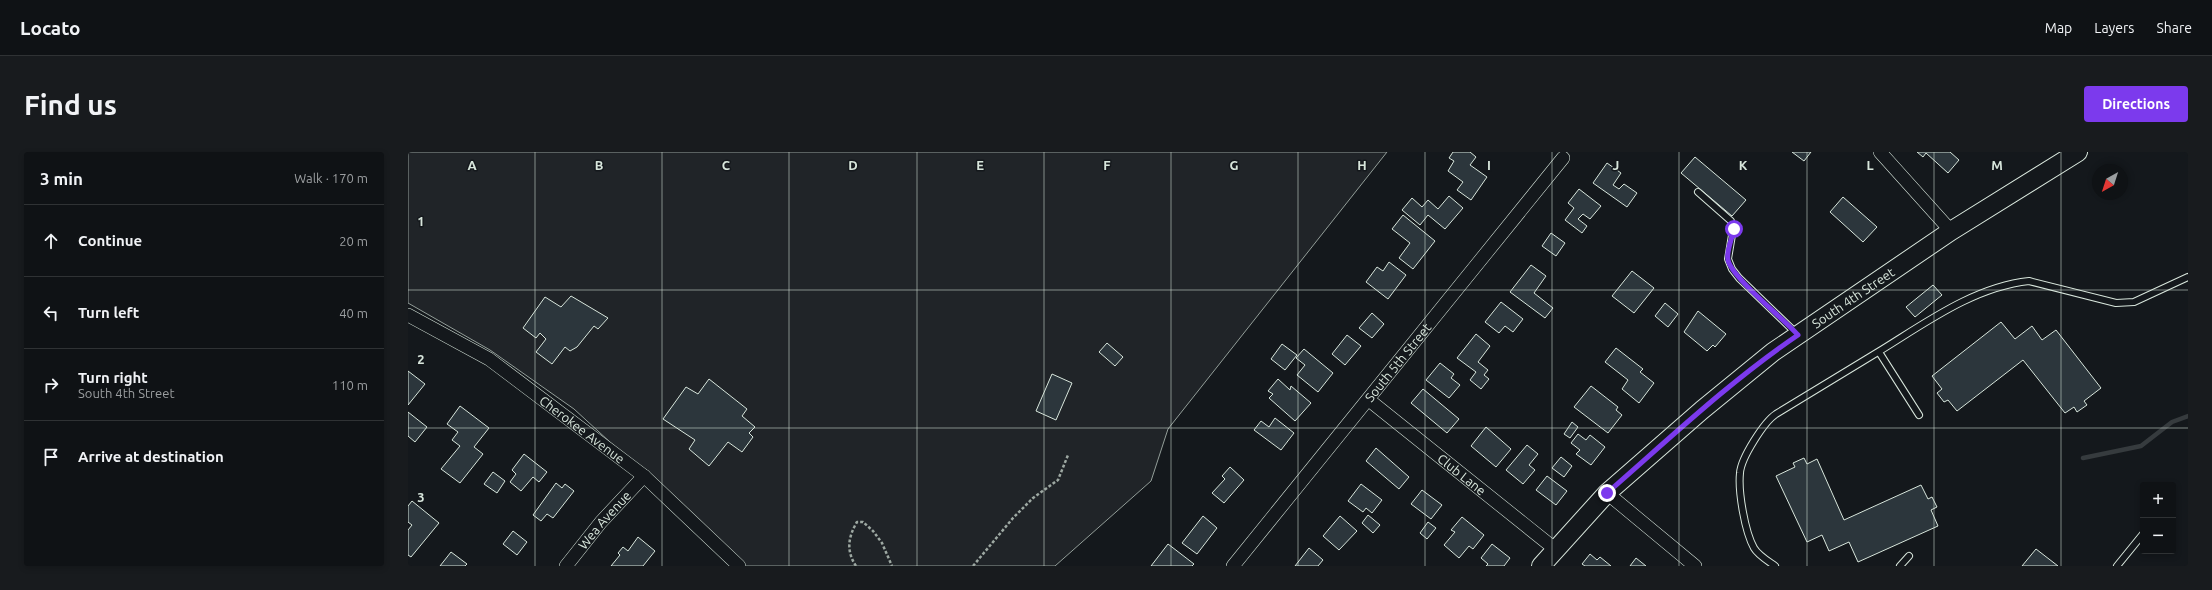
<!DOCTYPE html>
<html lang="en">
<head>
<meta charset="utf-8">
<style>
  :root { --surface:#0f1215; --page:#181b1e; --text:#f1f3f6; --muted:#9b9ea0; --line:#2f3234; --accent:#7c3aed }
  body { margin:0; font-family:Ubuntu,sans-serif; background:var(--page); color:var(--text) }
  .controls { position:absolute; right:12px; bottom:12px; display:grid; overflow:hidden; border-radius:4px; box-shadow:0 2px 6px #0003 }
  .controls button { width:36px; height:36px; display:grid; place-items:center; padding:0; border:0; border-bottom:1px solid var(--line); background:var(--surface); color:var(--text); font:20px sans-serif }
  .compass { position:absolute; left:1684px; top:12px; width:36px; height:36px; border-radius:50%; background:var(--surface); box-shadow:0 2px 6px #0003; rotate:219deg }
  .stop { position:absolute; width:12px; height:12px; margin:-9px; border:3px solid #7c3aed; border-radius:50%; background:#fff }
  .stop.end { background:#7c3aed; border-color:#fff; box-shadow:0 1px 4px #0008 }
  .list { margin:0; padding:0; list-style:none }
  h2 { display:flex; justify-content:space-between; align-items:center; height:52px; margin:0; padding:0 16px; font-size:17px }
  h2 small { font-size:13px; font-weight:400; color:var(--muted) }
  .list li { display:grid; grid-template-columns:26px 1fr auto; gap:12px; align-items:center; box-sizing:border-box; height:72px; padding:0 16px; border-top:1px solid var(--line) }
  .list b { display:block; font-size:15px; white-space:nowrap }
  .list p { margin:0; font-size:13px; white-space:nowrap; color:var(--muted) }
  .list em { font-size:13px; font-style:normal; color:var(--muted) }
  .icon { flex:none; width:22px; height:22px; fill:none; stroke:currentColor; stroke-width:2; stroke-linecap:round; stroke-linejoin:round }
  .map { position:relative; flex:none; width:1780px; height:414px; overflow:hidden; border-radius:4px }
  header { display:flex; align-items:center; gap:24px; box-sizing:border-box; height:56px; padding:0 20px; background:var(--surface); border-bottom:1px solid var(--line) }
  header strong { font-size:19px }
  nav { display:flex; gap:22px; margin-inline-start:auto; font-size:14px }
  .intro { display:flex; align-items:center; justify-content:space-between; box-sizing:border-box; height:96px; padding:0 24px }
  h1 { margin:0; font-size:28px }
  .button { padding:10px 18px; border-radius:4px; background:var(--accent); color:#fff; font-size:14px; font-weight:700 }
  main { display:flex; gap:24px; padding:0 24px }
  aside { flex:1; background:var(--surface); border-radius:4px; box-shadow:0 2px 6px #0003 }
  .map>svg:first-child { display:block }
  .green { fill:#202428; stroke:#939e99 }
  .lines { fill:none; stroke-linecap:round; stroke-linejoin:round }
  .stream { stroke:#363b3e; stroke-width:4.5 }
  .building { fill:#2c363c; stroke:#d8e6dc }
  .service-casing { stroke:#d8e6dc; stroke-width:8 }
  .minor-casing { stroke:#d8e6dc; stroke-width:14 }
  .secondary-casing { stroke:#d8e6dc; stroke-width:20 }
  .path { stroke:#9da8a2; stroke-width:2.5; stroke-dasharray:3 2; stroke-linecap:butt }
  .service { stroke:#14181c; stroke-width:6 }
  .minor { stroke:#14181c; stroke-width:13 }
  .secondary { stroke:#14181c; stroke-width:18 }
  .route { stroke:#7c3aed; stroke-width:5 }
  .grid { fill:none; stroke:#d8e6dc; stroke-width:1; stroke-opacity:0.55 }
  .labels { text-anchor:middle; stroke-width:3; stroke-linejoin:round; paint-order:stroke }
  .street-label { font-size:13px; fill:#d8e6dc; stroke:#14181c }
  .grid-label { font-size:13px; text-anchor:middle; font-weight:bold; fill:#d8e6dc; stroke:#14181c; stroke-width:3; stroke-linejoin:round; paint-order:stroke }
</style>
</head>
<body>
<header>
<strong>Locato</strong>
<nav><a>Map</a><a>Layers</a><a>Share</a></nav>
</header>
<div class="intro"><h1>Find us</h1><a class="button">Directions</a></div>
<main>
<aside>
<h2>3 min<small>Walk · 170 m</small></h2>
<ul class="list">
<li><svg class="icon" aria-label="ahead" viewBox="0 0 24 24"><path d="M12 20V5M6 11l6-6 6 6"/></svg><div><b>Continue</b></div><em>20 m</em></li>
<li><svg class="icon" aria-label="left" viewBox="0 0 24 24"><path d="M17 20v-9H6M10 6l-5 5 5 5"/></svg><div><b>Turn left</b></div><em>40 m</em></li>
<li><svg class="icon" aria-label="right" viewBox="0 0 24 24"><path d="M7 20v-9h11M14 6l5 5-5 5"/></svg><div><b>Turn right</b><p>South 4th Street</p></div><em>110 m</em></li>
<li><svg class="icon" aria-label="arrive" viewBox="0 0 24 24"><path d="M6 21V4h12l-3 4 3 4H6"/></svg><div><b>Arrive at destination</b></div></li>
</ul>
</aside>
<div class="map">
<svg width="1780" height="414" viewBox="0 0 1780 414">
  <rect width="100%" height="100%" fill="#14181c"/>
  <path class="green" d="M0,0h979l-219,277 -17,52 -96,85h-310l-171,-157 -84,-59 -82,-47z"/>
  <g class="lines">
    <path class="stream" d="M1675,306l58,-12 31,-24 16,-6"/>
  </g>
  <path class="building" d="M1045,0h17l6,5 -6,8 17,12 -16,23 -14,-10 6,-8 -15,-11 6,-10 -5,-3z
    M1384,0h19l-7,9z
    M1509,0h33l9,8 -11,13 -22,-20 -3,4z
    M1287,5l51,43 -14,16 -51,-43z
    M1199,11l14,10 -8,12 6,4 5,-5 13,9 -10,14 -34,-24z
    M1171,37l22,17 -11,13 -7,-5 -5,5 9,7 -5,7 -17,-13 9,-12 -6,-5z
    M1041,44l14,12 -18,21 -17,-14 -8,10 -18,-15 10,-12 10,9 6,-7 10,9z
    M1435,45l34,30 -14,15 -33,-30z
    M995,63l32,26 -22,28 -14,-11 11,-15 -18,-14z
    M1143,81l14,10 -9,13 -14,-10z
    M981,110l17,13 -18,24 -22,-17 11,-15 6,4z
    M1123,113l15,11 -12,17 19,15 -8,10 -35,-26z
    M1224,119l22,17 -20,25 -22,-17z
    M1525,133l9,10 -27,22 -9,-10z
    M163,144l37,22 -10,11 -4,-3 -17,21 -7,4 -5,-4 -13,17 -16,-12 10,-13 -6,-6 -4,5 -13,-10 22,-31 16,10z
    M1093,150l22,17 -10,13 -8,-6 -6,7 -14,-11z
    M1257,151l13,11 -10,13 -13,-11z
    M1290,159l28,23 -11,13 -2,-2 -6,6 -23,-19z
    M964,161l12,11 -12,14 -13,-10z
    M1593,170l14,17 17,-13 10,14 14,-10 45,58 -17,13 3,4 -10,7 -3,-5 -9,6 -42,-53 -66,51 -9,-11 -4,2 -7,-9 5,-4 -10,-13z
    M1068,182l14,12 -12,16 10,8 -4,5 5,4 -8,10 -11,-9 6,-8 -19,-14z
    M939,183l14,11 -16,19 -13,-11z
    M699,191l16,14 -8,9 -16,-14z
    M874,192l15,11 -12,15 -14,-11z
    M1208,196l27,21 -3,3 14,11 -15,20 -17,-14 6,-9 -23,-18z
    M896,197l29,24 -15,19 -21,-17 8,-10 -9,-7z
    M1032,211l14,11 -3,4 9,7 -11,13 -23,-18z
    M0,219l17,13 -17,21z
    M644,222l20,9 -16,37 -20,-9z
    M301,227l38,30 -5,7 13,11 -6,6 4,4 -11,15 -14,-10 -19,24 -20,-17 6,-9 -32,-21 23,-32 12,7z
    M870,227l12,11 1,-4 20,17 -16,18 -26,-23 4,-4 -5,-3z
    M1183,234l27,21 -2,3 6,5 -14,18 -34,-26z
    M1015,237l36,30 -12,14 -36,-30z
    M52,254l29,22 -15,19 9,7 -23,29 -19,-14 19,-23 -8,-6 6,-8 -11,-8z
    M0,260l19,15 -12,15 -7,-6z
    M867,266l19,15 -13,17 -27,-20 7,-9 8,6z
    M1164,270l6,5 -8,11 -6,-4z
    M1078,275l25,22 -15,18 -25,-21z
    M1170,282l8,6 4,-5 15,12 -14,18 -15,-11 4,-4 -9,-7z
    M1119,293l11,9 -9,11 6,5 -12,14 -17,-14z
    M968,296l33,29 -10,12 -33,-28z
    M116,302l23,18 -8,10 -6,-5 -12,14 -11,-9 6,-8 -4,-4z
    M1153,305l11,9 -8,11 -12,-9z
    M1396,306l3,6 10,-5 27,61 77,-35 7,14 4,-2 5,10 -6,3 7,16 -80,36 -9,-20 -20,9 -7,-16 -15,7 -31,-66 19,-9 -2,-4z
    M822,315l14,13 -20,23 -12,-10 13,-14 -3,-3z
    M85,320l12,9 -8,12 -13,-9z
    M1139,324l20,15 -11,14 -20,-15z
    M148,331l6,5 3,-4 9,7 -21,27 -6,-4 -6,7 -8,-6z
    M953,332l21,16 -10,13 -6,-5 -3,4 -15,-11z
    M1014,338l20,15 -11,14 -20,-15z
    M4,349l27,22 -28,34 -3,-2v-25l4,-5 -4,-3v-16z
    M960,363l12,10 -7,8 -11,-10z
    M795,364l14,12 -20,26 -15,-11z
    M932,364l17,15 -18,19 -16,-14z
    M1054,365l22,18 -11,14 -4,-3 -10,12 -15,-13 11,-13 -4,-2z
    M1020,370l8,6 -9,11 -7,-6z
    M105,379l14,11 -10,13 -14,-11z
    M230,385l17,14 -12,15h-32l9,-11 -2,-2 5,-6 5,4z
    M760,392l26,20 -2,2h-41z
    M1084,392l18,14 -6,8h-18l2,-2 -7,-6z
    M901,396l14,12 -5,6h-23z
    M1628,397l22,17h-36z
    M43,400l16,12 -2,2h-25z
    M1182,402l7,6 3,-3 11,9h-26l-3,-2z
    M1228,406l10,8h-16z"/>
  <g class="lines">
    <defs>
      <path id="service" d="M1290,40l33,29 2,8 -5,30 4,10 7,9 58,56
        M1471,200l40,63
        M1367,414c-7,-5 -17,-11 -21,-18 -9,-16 -16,-56 -14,-75 1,-15 24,-51 36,-59 34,-21 68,-41 102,-62 46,-28 95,-65 151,-71l87,22 18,-1 54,-25
        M1492,414l9,-10
        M1709,414l26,-32"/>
      <g id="minor">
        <path d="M1472,0l71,79"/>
        <path id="s1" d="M0,163l81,44 155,117 95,90"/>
        <path id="s2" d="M961,248l186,149"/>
        <path d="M1199,341l88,73"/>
        <path id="s3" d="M158,414l35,-44 43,-46"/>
        <path id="s4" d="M825,414l330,-408"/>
      </g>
      <g id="secondary">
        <path id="s5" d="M1133,414l66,-73 95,-83 71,-58 178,-121 127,-79"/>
      </g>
    </defs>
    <use href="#service" class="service-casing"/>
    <use href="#minor" class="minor-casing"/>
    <use href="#secondary" class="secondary-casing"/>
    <path class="path" d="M448,414c-10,-15 -8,-29 1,-44h6l10,9 9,12 10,23
      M565,414l40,-48 20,-20 25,-18 10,-25"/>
    <use href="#service" class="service"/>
    <use href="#minor" class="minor"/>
    <use href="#secondary" class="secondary"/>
  </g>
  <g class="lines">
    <path class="route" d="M1199,341c62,-54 123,-112 191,-158 -15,-17 -66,-57 -70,-75 -2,-9 4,-21 6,-31"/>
  </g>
  <path class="grid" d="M127,0v414M254,0v414M381,0v414M509,0v414M636,0v414M763,0v414M890,0v414M1017,0v414M1144,0v414M1271,0v414M1399,0v414M1526,0v414M1653,0v414M0,138h1780M0,276h1780"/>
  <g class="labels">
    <g class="street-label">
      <text dy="5" stroke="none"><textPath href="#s5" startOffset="413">South 4th Street</textPath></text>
      <text dy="5" stroke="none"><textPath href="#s4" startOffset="262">South 5th Street</textPath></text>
      <text dy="5" stroke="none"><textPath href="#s1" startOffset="209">Cherokee Avenue</textPath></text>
      <text dy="5" stroke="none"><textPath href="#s2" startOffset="119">Club Lane</textPath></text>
      <text dy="5" stroke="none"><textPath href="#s3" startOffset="60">Wea Avenue</textPath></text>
    </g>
  </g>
  <g class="grid-label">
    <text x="64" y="18">A</text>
    <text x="191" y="18">B</text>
    <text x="318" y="18">C</text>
    <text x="445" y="18">D</text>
    <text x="572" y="18">E</text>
    <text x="699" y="18">F</text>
    <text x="826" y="18">G</text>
    <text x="954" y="18">H</text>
    <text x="1081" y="18">I</text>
    <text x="1208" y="18">J</text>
    <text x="1335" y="18">K</text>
    <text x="1462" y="18">L</text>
    <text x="1589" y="18">M</text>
    <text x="13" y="74">1</text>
    <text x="13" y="212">2</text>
    <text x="13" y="350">3</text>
  </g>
</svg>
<div class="controls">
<button>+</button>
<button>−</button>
</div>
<svg class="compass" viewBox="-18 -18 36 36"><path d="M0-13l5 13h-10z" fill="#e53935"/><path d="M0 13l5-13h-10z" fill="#9b9ea0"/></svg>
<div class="stop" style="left:1326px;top:77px"></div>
<div class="stop end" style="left:1199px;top:341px"></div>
</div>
</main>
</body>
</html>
